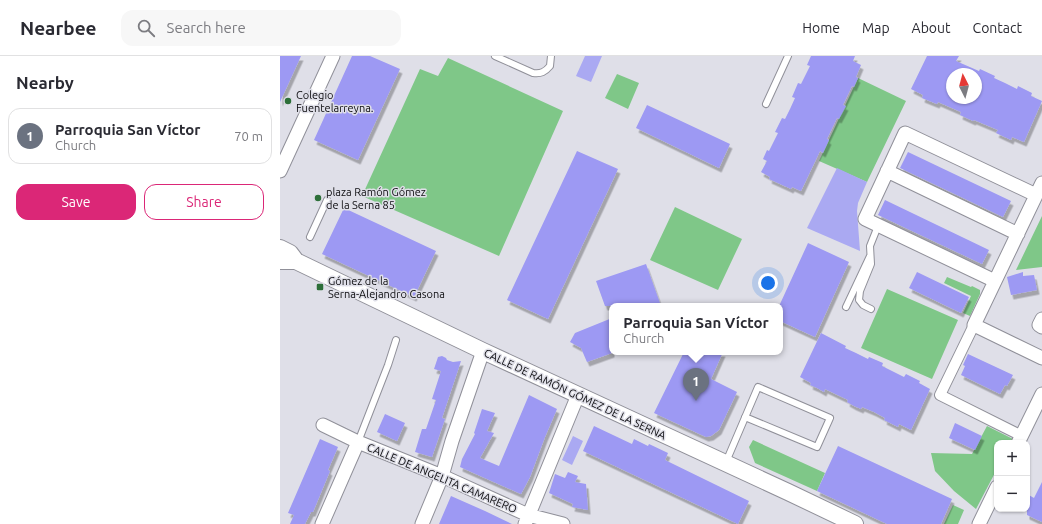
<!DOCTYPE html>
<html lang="en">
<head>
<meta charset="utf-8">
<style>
  :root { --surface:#fff; --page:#f7f7f7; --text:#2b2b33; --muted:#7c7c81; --line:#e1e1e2; --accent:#db2777 }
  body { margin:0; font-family:Ubuntu,sans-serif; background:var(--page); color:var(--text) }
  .controls { position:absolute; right:12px; bottom:12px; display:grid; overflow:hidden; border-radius:8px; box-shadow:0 1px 3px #0004 }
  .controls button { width:36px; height:36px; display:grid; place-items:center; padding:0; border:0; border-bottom:1px solid var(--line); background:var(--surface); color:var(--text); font:20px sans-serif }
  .compass { position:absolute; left:666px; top:12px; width:36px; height:36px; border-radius:50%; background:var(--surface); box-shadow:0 1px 3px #0004; rotate:354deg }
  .you { position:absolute; left:488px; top:227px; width:14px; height:14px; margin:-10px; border:3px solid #fff; border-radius:50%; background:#1a73e8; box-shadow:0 0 0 6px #1a73e833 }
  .badge { display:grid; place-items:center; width:26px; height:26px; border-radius:50%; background:var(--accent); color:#fff; font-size:13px; font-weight:700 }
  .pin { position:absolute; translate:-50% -33px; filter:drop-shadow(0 1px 2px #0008) }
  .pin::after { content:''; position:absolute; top:21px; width:14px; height:12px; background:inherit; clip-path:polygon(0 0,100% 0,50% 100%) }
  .popup { position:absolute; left:329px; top:247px; width:174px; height:52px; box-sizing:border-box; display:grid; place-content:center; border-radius:8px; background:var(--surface); filter:drop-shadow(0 1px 3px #0005); font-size:13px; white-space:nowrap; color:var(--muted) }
  .popup b { font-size:15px; color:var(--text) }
  .popup::after { content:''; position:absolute; left:50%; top:100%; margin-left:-8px; border:8px solid transparent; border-top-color:var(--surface) }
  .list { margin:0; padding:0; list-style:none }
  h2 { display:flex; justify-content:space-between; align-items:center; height:52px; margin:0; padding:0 16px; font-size:17px }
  h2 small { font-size:13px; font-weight:400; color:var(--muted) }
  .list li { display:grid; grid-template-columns:26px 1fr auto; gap:12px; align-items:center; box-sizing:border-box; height:56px; margin:0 8px 8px; padding:0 8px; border:1px solid var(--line); border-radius:12px }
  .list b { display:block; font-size:15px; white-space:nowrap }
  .list p { margin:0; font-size:13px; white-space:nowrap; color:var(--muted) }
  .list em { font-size:13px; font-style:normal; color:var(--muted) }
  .actions { display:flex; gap:8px; padding:12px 16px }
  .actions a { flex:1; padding:9px 0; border:1px solid var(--accent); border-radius:12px; text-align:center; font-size:14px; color:var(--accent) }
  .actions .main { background:var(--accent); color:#fff }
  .icon { flex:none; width:22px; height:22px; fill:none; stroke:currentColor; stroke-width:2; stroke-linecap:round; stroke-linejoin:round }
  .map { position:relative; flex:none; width:762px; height:468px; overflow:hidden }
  header { display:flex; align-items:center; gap:24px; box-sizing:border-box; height:56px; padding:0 20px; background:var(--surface); border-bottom:1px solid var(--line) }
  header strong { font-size:19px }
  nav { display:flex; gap:22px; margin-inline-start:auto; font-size:14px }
  .search { width:280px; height:36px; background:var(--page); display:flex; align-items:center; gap:10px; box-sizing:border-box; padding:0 14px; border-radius:12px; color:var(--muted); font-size:15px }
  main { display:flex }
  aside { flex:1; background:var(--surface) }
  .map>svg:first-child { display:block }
  .green { fill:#7fc788 }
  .water { fill:#aaa9f2 }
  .building { fill:#9d99f3; fill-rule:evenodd; filter:url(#shadow) }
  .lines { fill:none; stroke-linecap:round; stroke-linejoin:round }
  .service-casing { stroke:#909099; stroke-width:8 }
  .pedestrian-casing { stroke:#909099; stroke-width:12 }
  .minor-casing { stroke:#909099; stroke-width:15 }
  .tertiary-casing { stroke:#909099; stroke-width:18 }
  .service { stroke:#fff; stroke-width:6 }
  .pedestrian { stroke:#fff; stroke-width:10 }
  .minor { stroke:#fff; stroke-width:13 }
  .tertiary { stroke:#fff; stroke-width:16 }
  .poi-dot { fill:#2d6f39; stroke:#dfdfe8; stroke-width:1.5 }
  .labels { text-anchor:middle; stroke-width:3; stroke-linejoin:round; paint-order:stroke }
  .poi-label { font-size:11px; fill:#0c0c0f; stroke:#dfdfe8; text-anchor:start }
  .street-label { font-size:11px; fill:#0c0c0f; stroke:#dfdfe8 }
</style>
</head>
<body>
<header>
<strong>Nearbee</strong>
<div class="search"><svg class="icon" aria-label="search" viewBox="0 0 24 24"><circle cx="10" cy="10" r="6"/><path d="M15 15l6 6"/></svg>Search here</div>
<nav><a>Home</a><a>Map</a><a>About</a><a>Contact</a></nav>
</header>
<main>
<aside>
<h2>Nearby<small></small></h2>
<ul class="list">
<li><span class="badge" style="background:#6b7280">1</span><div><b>Parroquia San Víctor</b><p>Church</p></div><em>70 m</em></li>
</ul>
<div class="actions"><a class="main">Save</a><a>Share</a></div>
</aside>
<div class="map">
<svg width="762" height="468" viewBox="0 0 762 468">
  <defs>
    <filter id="shadow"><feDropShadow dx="2.5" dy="4.5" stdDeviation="0" flood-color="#0004"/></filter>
  </defs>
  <rect width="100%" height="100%" fill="#dfdfe8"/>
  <path class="green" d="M168,2l115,53 -64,145 -137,-60 58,-127 18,7z
    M337,18l22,9 -11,26 -23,-11z
    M578,22l48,23 -39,81 -48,-21z
    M395,151l67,32 -24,51 -68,-30z
    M762,160v51l-26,3z
    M667,221l24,10 1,-1 8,4v4l-10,22 -7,-3 8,-17 -27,-13z
    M607,233l71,31 -26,59 -71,-31z
    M707,370l26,13 -2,4h-14v26l-21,40 -22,-18 -19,-20 -4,-18 41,1z
    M473,384l72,33 -8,18 -62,-28 -6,-16z
    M673,449l11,5 -6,14h-14z"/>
  <path class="water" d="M305,0h17l-11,26 -15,-6z
    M557,112l30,14 -9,21 -1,8 3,40 -53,-23z
    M293,380l10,5 -11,24 -10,-5z"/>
  <path class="building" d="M0,0h21l-21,46z
    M72,0h18l30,13 -42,91 -44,-20z
    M531,0h44l-2,5 8,4 -5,12 2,1 -4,9 -2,-1 -9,19 3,1 -7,13 -2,-1 -10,21 2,1 -6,13 -3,-2 -19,40 -9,-4 -1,2 -22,-10 1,-2 -9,-5 6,-11 -4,-2 4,-9 2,1 9,-18 -3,-1 7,-14 3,1 5,-10 5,-11 -3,-1 6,-14 3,1 9,-18 -3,-1z
    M647,0h32l-3,5 23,10 1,-2 15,7 -1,2 11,5 12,6 1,-3 14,7 -1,3 11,5 -18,41 -12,-5 -1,3 -15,-7 2,-3 -24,-10 -1,1 -13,-6 1,-3 -23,-10 -1,2 -15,-6 1,-3 -12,-6zM672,18h24v24h-24z
    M367,49l83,39 -11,24 -83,-40z
    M297,95l41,18 -70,150 -41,-19z
    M628,96l103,49 -8,16 -103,-49z
    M605,144l104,50 -7,14 -104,-49z
    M64,152l92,43 -22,46 -92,-43z
    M528,187l41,19 -34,75 -35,-16v-17z
    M366,208l15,42h-56l-9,-25z
    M637,216l52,25 -8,16 -52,-25z
    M743,216v4l11,-1 3,15 -26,5 -4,-18z
    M332,262v35l-25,9 -6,-14 -11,-6 5,-9z
    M541,277l25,13 -1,2 11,5 12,6 1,-2 14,6 -1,3 22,11 2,-3 14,7 -1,2 11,6 -19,41 -12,-6 -1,3 -14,-7 1,-2 -11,-6 -12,-5 -1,2 -7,-3 -7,-4 1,-2 -23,-11 -1,3 -7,-4 -7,-3 1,-2 -11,-6z
    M404,296h39l-12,27 26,13 -18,38 -8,6 -5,1 -52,-24z
    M688,298l45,21 -6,11 -2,-1 -5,9 -39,-19 4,-9 -2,-1z
    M162,300l4,2 1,2 6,2 8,-1 -19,57 3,1 -13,38 -17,-5 7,-23h4l10,-29 -4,-1 9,-28 -7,-2 4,-12z
    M249,339l28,14 -12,28 -15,40 -9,17 -61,-27 2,-8 13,-25 -1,-1 8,-24 13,4 -8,18 7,2 -14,25 19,8z
    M105,358l20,9 -8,18 -20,-9z
    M675,367l27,13 -7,14 -26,-12z
    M314,370l38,18 2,-5 14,7 1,-2 19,9 -3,7 84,41 -11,23 -155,-73z
    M40,383l18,8 -10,23 2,1 -17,41h-2l-6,12h-15l4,-9 -6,-2z
    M558,390l114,53 -11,25h-54l-70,-33z
    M288,416l10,4 -3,6 11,2 2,26 -16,-3 1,-3 -24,-11 6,-19 10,4z
    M762,426v40l-15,-7v-21l7,4z
    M171,440l34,15 27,13h-73z"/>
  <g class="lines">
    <defs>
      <path id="service" d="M215,0l38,17c8,1 12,-1 17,-7l1,-10
        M486,48l22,-48
        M30,181l17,-37
        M566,251l24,-51
        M591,253l-8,-4 -4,-5 1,-9 11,-27 -1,-18 8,-20
        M78,386l30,-77 8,-25
        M446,406l32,-75 72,31 -13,29 -72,-30"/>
      <path id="pedestrian" d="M694,269l-34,70 82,41"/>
      <path id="minor" d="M0,115l53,-115
        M607,115l131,63
        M762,127l-68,142 68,33
        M715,225l-130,-62 40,-86 131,62
        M762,263l-3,6 3,2
        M43,369l35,17 84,34 86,39 35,9
        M738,387l24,-49
        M42,468l36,-82
        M142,468l20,-48 10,-35 31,-90
        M245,468l53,-129
        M699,468l18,-37"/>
      <path id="tertiary" d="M0,192l10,5 6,8
        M0,205h16l4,2 183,88 305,141 67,32"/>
    </defs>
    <use href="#service" class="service-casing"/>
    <use href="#pedestrian" class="pedestrian-casing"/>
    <use href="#minor" class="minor-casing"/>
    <use href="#tertiary" class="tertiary-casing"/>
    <use href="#service" class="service"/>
    <use href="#pedestrian" class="pedestrian"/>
    <use href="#minor" class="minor"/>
    <use href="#tertiary" class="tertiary"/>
  </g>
  <g class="poi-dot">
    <circle cx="8" cy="45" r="4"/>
    <circle cx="38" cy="142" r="4"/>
    <rect x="36" y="227" width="8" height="8" rx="2"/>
  </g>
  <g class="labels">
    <g class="poi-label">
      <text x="16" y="43">Colegio<tspan x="16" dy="13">Fuentelarreyna.</tspan></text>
      <text x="46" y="140">plaza Ramón Gómez<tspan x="46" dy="13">de la Serna 85</tspan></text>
      <text x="48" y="229">Gómez de la<tspan x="48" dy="13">Serna-Alejandro Casona</tspan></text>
    </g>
    <g class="street-label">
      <text transform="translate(295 338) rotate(25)" y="4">CALLE DE RAMÓN GÓMEZ DE LA SERNA</text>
      <text transform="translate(162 422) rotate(23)" y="4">CALLE DE ANGELITA CAMARERO</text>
    </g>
  </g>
</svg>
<div class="controls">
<button>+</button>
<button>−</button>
</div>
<svg class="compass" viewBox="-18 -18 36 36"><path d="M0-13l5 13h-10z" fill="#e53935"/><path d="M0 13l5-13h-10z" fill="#7c7c81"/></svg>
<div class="you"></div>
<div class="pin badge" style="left:416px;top:345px;background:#6b7280">1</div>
<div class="popup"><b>Parroquia San Víctor</b>Church</div>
</div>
</main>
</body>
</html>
